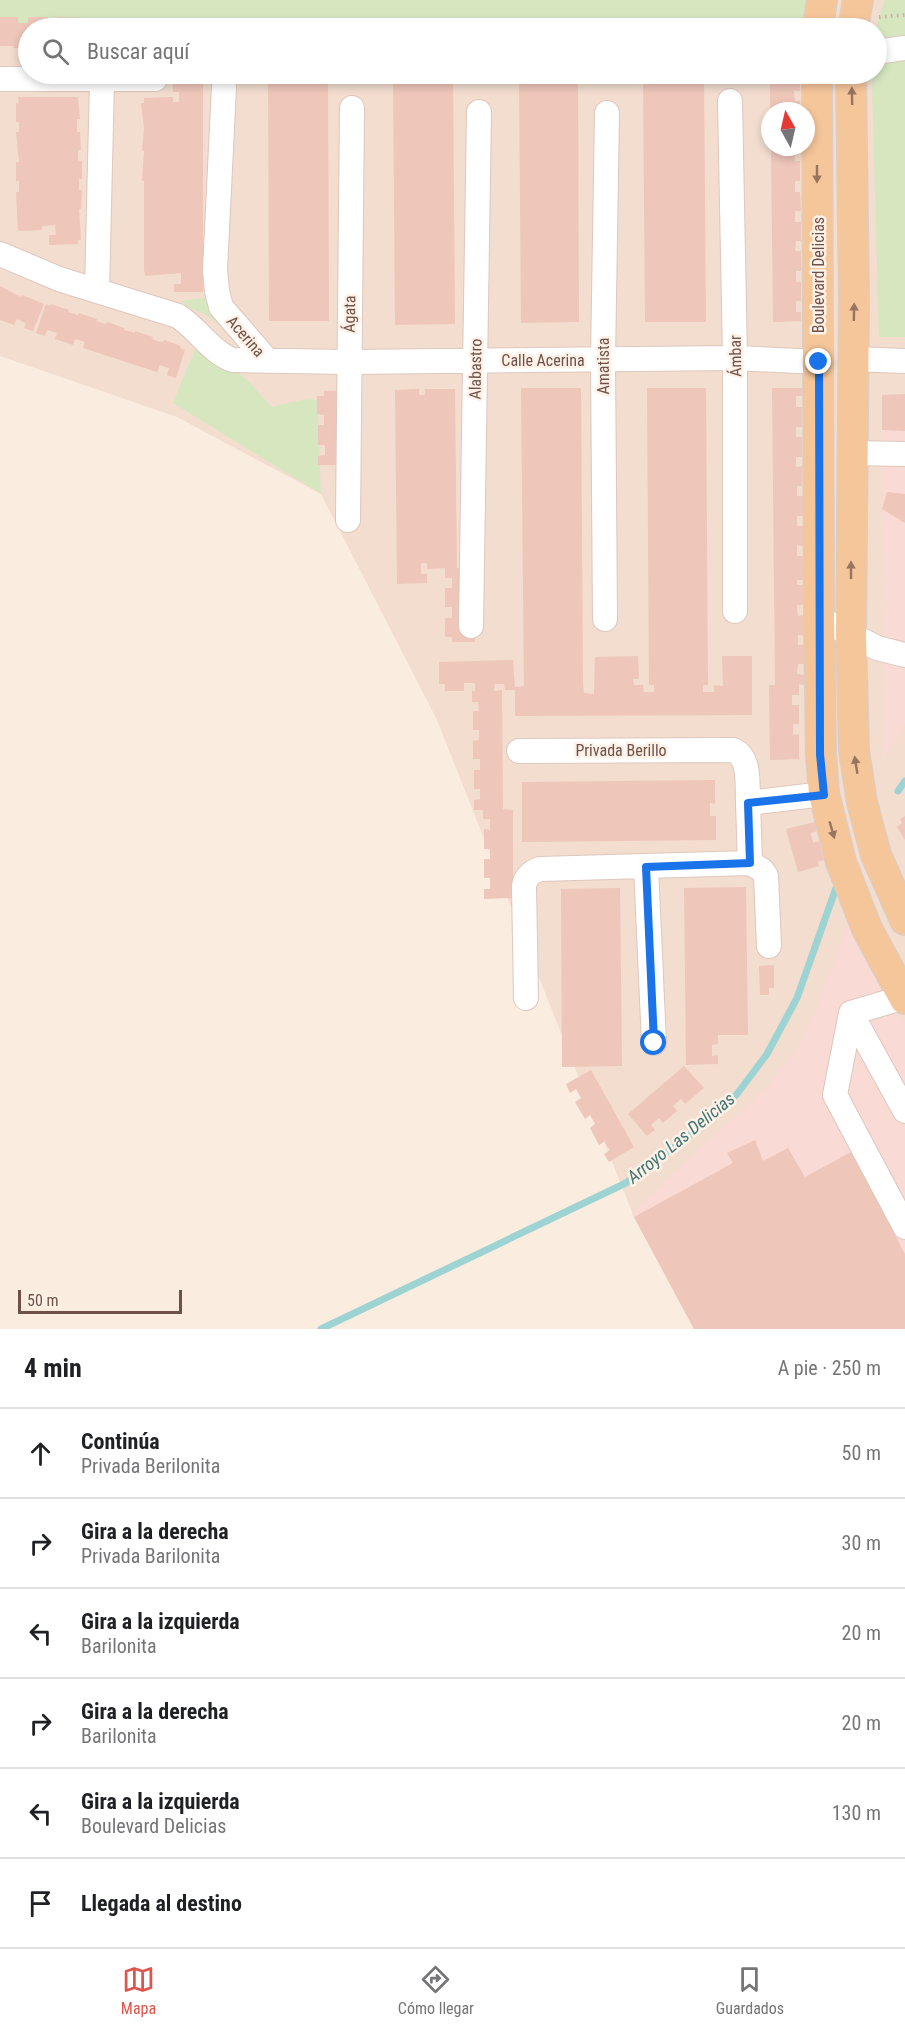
<!DOCTYPE html>
<html lang="es">
<head>
<meta charset="utf-8">
<style>
  :root { --surface:#fff; --page:#f6f6f6; --text:#202124; --muted:#757577; --line:#e0e0e0; --accent:#df544b }
  body { margin:0; font-family:"Roboto Condensed",sans-serif; background:var(--page); color:var(--text) }
  .compass { position:absolute; left:761px; top:102px; width:54px; height:54px; border-radius:50%; background:var(--surface); box-shadow:0 3px 9px #0003; rotate:352deg }
  .scale { position:absolute; left:18px; bottom:15px; width:164px; box-sizing:border-box; padding-left:6px; border:3px solid #705149; border-top:0; font-size:16px; line-height:21px; white-space:nowrap; color:#705149; -webkit-text-stroke:4px #fef1e6; paint-order:stroke }
  .stop { position:absolute; width:18px; height:18px; margin:-14px; border:4px solid #1a73e8; border-radius:50%; background:#fff }
  .stop.end { background:#1a73e8; border-color:#fff; box-shadow:0 2px 6px #0008 }
  .list { margin:0; padding:0; list-style:none }
  h2 { display:flex; justify-content:space-between; align-items:center; height:78px; margin:0; padding:0 24px; font-size:26px }
  h2 small { font-size:20px; font-weight:400; color:var(--muted) }
  .list li { display:grid; grid-template-columns:39px 1fr auto; gap:18px; align-items:center; box-sizing:border-box; height:90px; padding:0 24px; border-top:2px solid var(--line) }
  .list b { display:block; font-size:22px; white-space:nowrap }
  .list p { margin:0; font-size:20px; white-space:nowrap; color:var(--muted) }
  .list em { font-size:20px; font-style:normal; color:var(--muted) }
  .icon { flex:none; width:33px; height:33px; fill:none; stroke:currentColor; stroke-width:2; stroke-linecap:round; stroke-linejoin:round }
  .map { position:relative; flex:none; width:905px; height:1329px; overflow:hidden }
  .search { position:absolute; background:var(--surface); box-shadow:0 3px 9px #0003; left:18px; right:18px; top:18px; height:66px; display:flex; align-items:center; gap:15px; box-sizing:border-box; padding:0 21px; border-radius:33px; color:var(--muted); font-size:22px }
  .sheet { height:618px; background:var(--surface) }
  nav { display:flex; justify-content:space-around; align-items:center; box-sizing:border-box; height:84px; border-top:2px solid var(--line); background:var(--surface); font-size:16px; color:var(--muted) }
  nav a { display:grid; justify-items:center; gap:3px }
  nav .on { color:var(--accent) }
  .map>svg:first-child { display:block }
  .residential { fill:#f2ddcf; fill-rule:evenodd }
  .commercial { fill:#fadad4 }
  .green { fill:#d6e7c0 }
  .lines { fill:none; stroke-linecap:round; stroke-linejoin:round }
  .stream { stroke:#9dd4d3; stroke-width:7 }
  .building { fill:#eec6ba }
  .minor-casing { stroke:#dec7bd; stroke-width:26 }
  .major-casing { stroke:#d7cecc; stroke-width:32 }
  .path { stroke:#d2a99d; stroke-width:4; stroke-dasharray:1.5 4.5; stroke-linecap:butt }
  .minor { stroke:#fff; stroke-width:24 }
  .major { stroke:#f6c69b; stroke-width:30 }
  .oneway { fill:#987462 }
  .route { stroke:#1a73e8; stroke-width:8 }
  .labels { text-anchor:middle; stroke-width:5; stroke-linejoin:round; paint-order:stroke }
  .street-label { font-size:16px; fill:#705149; stroke:#fef1e6 }
  .water-label { font-size:18px; font-style:italic; fill:#3f7575; stroke:#fef1e6 }
</style>
</head>
<body>
<div class="map">
<svg width="905" height="1329" viewBox="0 0 905 1329">
  <rect width="100%" height="100%" fill="#fbece0"/>
  <path class="residential" d="M0,0h905v1329h-211l-60,-112 -197,-497 -116,-226 -144,-77 -177,-61zM28,28h848v46h-848zM770,111h36v36h-36z"/>
  <path class="commercial" d="M905,394v332l-22,34 -1,-365z
    M850,920l55,104v305h-211l-62,-116 135,-126 28,-36 21,-42z"/>
  <path class="green" d="M0,0h830l-3,28 -827,-2z
    M885,0h20v337h-26l-7,-251 1,-12h3l1,-51z
    M210,297l38,49 -45,-33 -12,-4 -10,-8z
    M196,347l34,19 20,17 21,24 35,-8 11,1 4,94 -148,-91z"/>
  <g class="lines">
    <path class="stream" d="M898,791l7,-10
      M321,1329l305,-146 60,-45 51,-44 30,-40 30,-56 39,-110"/>
  </g>
  <path class="building" d="M0,17h18v6h10v-6h20v6h10v-6l27,1v6l4,1v-7h19l1,6 10,1v-7l38,1v9h-129v20h-14l-1,-2h-13z
    M251,20v8h-30v-7z
    M298,20l29,1v7h-59v-7z
    M769,20h30v8h-30z
    M376,21v7h-30v-6z
    M703,21v7h-60v-6z
    M723,21h9l1,7h-10z
    M743,21h10v7h-10z
    M172,22h30v6h-29z
    M472,22h29v6h-29z
    M519,22h58v6h-59z
    M597,22h30v6h-30z
    M438,23l15,1v4h-60v-4z
    M173,74h30v218h-29v-8h7v-11l-36,3 -1,-7v-88h-2l2,-30h-2l2,-22 -3,-26h3v-5l29,-1v5h6v-10h-6z
    M268,74h60l1,247h-60z
    M393,74h60l2,250 -60,1z
    M519,74h59l1,248 -58,1z
    M643,74h61l2,248h-61z
    M770,74h30v17h-6l1,10h5v10h-30z
    M18,97h60l2,22h-3v13h3l1,18h-3v11h4v18h-3v11h3l-1,19h-2l2,31h-3v4l-29,1v-10h7l-1,-10 -13,1v4l-24,1 -2,-39h3v-11h-3v-19h3l-3,-30h3v-10h-3v-19h3z
    M771,147h29v4h-5v10h5v20h-5v11h5l1,19h-6v11h6v19h-5l-1,10h6v20h-5v11h5v19h-5v11h5v9l-28,1z
    M0,286l21,11 1,-2 8,3 14,6 -11,27 -9,-3 2,-5 -5,-2 -4,-2 -3,6 -14,-5z
    M46,304l4,2 1,-2 18,6 -1,2 10,3 1,-2 18,6 -1,2 10,3 1,-2 17,6v2l11,3v-2l18,6 -1,2 5,2 6,1 1,-2 17,6 -1,2 5,2 -9,28 -9,-3 2,-7 -9,-3 -3,7 -74,-24 2,-6 -10,-3 -2,6 -18,-6 2,-6 -10,-3 -2,6 -9,-3z
    M521,388h60l2,297 1,8 10,1 1,-37 43,-1 1,23h-6l1,6h9l1,7h10v-7h-5l-2,-297h59l2,297h-5v7h11v-7l9,1 -1,-30h30v59l-237,1v-26h-10l-1,-6h-9l-1,7 8,-1 1,119 10,1v88l-29,1v-10h6v-11h-6v-19h6v-10h-6v-20l6,1v-11h-7v-9h-9v-10l6,-1v-10h-6v-19h6v-11h-7v-18l6,-1v-10h-6v-19h6l-1,-9h-6v-11h3v-8h-11v8h-19v-7h-6v-22l74,-2 2,27 9,-1z
    M772,388h30v8h-6v11h6v20h-6v10h6v20h-6v10l7,-1 -1,20h-5v10h6v20h-6v10h6v20l-6,-1v11h6v24h-6v5h6v20h-6v5l1,6 6,-1v20h-6v10h6v19h-6l-1,10 7,1v10l-5,-1v11h-7v10h7v19h-6v11l6,-1v25l-29,1 -1,-75h6z
    M419,389v6h6v-6h30l2,179h18v74h-23v-5h-7v-19h7v-11h-7v-19h7v-10h-7v-10l-18,1v-6h-6v11h6v9l-30,1 -2,-194z
    M347,390v75h-29v-9l7,-1v-10h-7v-20h6v-10l-7,-1v-18h7v-5z
    M905,394v37l-23,-1v-35z
    M887,492l18,2v29l-23,-14z
    M715,780v24l-5,-1v13h6v24l-194,2v-60z
    M905,816v24l-8,-13 5,-4 -2,-4z
    M815,822l2,9 -6,2 2,10 6,-2 5,19 -6,2 1,4 -21,6 -12,-43z
    M746,887l2,148h-30v9l-6,1v11l6,-1v9l-32,1 -2,-177z
    M620,888l2,178 -60,1 -1,-178z
    M774,965v23h-5v7h-9l-1,-29z
    M684,1066l20,22 -19,16 -4,-5 -8,7 4,5 -14,12 -4,-5 -8,7 4,5 -8,6 -19,-22z
    M591,1070l43,77 -25,15 -5,-8 6,-4 -3,-4 -2,-5 -6,4 -9,-17 5,-4 -5,-9 -5,4 -10,-17 6,-4 -5,-9 -6,4 -4,-9z
    M755,1140l8,21 25,-13 17,29 46,-25 54,102v75h-211l-60,-112 99,-54 -6,-10z"/>
  <g class="lines">
    <defs>
      <path id="minor" d="M876,52l29,-4
        M0,79h155
        M224,87l-9,183 2,21 4,16 46,53
        M730,101l5,257v253
        M0,254l59,25 119,37c20,13 32,35 54,44l116,2 387,-4 84,4
        M97,291l5,-211
        M853,359l52,2
        M852,453l53,1
        M348,520l4,-412
        M819,618l58,30 28,7
        M605,619l-2,-259 4,-247
        M471,626l8,-514
        M519,751l214,-1c18,7 14,36 15,53
        M750,863l-2,-60 76,-9
        M750,863l12,7 4,6 3,70
        M646,867l8,176
        M526,998l-2,-112c2,-10 7,-14 16,-17l210,-6
        M851,1013l-16,82 70,132
        M851,1013l54,98
        M851,1013l54,-16"/>
      <path id="major" d="M818,28l4,-28
        M853,28l5,-28
        M817,74l2,544 2,136 3,40 17,68 26,67 38,70
        M851,74l3,226 -3,336 3,115 8,51 14,53 29,65"/>
    </defs>
    <use href="#minor" class="minor-casing"/>
    <use href="#major" class="major-casing"/>
    <path class="path" d="M879,17l26,-2"/>
    <use href="#minor" class="minor"/>
    <use href="#major" class="major"/>
  </g>
  <defs><path id="oneway-solid" d="M-6-.8H1V-3.2L6.5 0L1 3.2V.8H-6Z" transform="scale(1.5)"/></defs>
  <g class="oneway">
    <use href="#oneway-solid" transform="translate(852 96) rotate(-91)"/>
    <use href="#oneway-solid" transform="translate(817 174) rotate(90)"/>
    <use href="#oneway-solid" transform="translate(854 312) rotate(-89)"/>
    <use href="#oneway-solid" transform="translate(851 570) rotate(-90)"/>
    <use href="#oneway-solid" transform="translate(856 765) rotate(-99)"/>
    <use href="#oneway-solid" transform="translate(832 830) rotate(74)"/>
  </g>
  <g class="lines">
    <path class="route" d="M654,1043l-8,-176 104,-4 -2,-60 76,-8 -4,-41 -1,-392"/>
  </g>
  <g class="labels">
    <g class="street-label">
      <text transform="translate(818 275) rotate(-90)" y="6">Boulevard Delicias</text>
      <text transform="translate(349 314) rotate(-89)" y="6">Ágata</text>
      <text transform="translate(246 336) rotate(49)" y="6">Acerina</text>
      <text transform="translate(735 356) rotate(-91)" y="6">Ámbar</text>
      <text x="543" y="366">Calle Acerina</text>
      <text transform="translate(603 366) rotate(-90)" y="6">Amatista</text>
      <text transform="translate(475 369) rotate(-89)" y="6">Alabastro</text>
      <text x="621" y="756">Privada Berillo</text>
    </g>
    <g class="water-label">
      <text transform="translate(681 1138) rotate(-39)" y="6">Arroyo Las Delicias</text>
    </g>
  </g>
</svg>
<svg class="compass" viewBox="-18 -18 36 36"><path d="M0-13l5 13h-10z" fill="#e53935"/><path d="M0 13l5-13h-10z" fill="#757577"/></svg>
<div class="scale">50 m</div>
<div class="stop" style="left:654px;top:1043px"></div>
<div class="stop end" style="left:819px;top:362px"></div>
<div class="search"><svg class="icon" aria-label="search" viewBox="0 0 24 24"><circle cx="10" cy="10" r="6"/><path d="M15 15l6 6"/></svg>Buscar aquí</div>
</div>
<section class="sheet">
<h2>4 min<small>A pie · 250 m</small></h2>
<ul class="list">
<li><svg class="icon" aria-label="ahead" viewBox="0 0 24 24"><path d="M12 20V5M6 11l6-6 6 6"/></svg><div><b>Continúa</b><p>Privada Berilonita</p></div><em>50 m</em></li>
<li><svg class="icon" aria-label="right" viewBox="0 0 24 24"><path d="M7 20v-9h11M14 6l5 5-5 5"/></svg><div><b>Gira a la derecha</b><p>Privada Barilonita</p></div><em>30 m</em></li>
<li><svg class="icon" aria-label="left" viewBox="0 0 24 24"><path d="M17 20v-9H6M10 6l-5 5 5 5"/></svg><div><b>Gira a la izquierda</b><p>Barilonita</p></div><em>20 m</em></li>
<li><svg class="icon" aria-label="right" viewBox="0 0 24 24"><path d="M7 20v-9h11M14 6l5 5-5 5"/></svg><div><b>Gira a la derecha</b><p>Barilonita</p></div><em>20 m</em></li>
<li><svg class="icon" aria-label="left" viewBox="0 0 24 24"><path d="M17 20v-9H6M10 6l-5 5 5 5"/></svg><div><b>Gira a la izquierda</b><p>Boulevard Delicias</p></div><em>130 m</em></li>
<li><svg class="icon" aria-label="arrive" viewBox="0 0 24 24"><path d="M6 21V4h12l-3 4 3 4H6"/></svg><div><b>Llegada al destino</b></div></li>
</ul>
</section>
<nav>
<a class="on"><svg class="icon" aria-label="map" viewBox="0 0 24 24"><path d="M3 6l6-2 6 2 6-2v14l-6 2-6-2-6 2zM9 4v14M15 6v14"/></svg>Mapa</a>
<a><svg class="icon" aria-label="directions" viewBox="0 0 24 24"><path d="M12 3l9 9-9 9-9-9zM9 14v-3h6M13 9l2 2-2 2"/></svg>Cómo llegar</a>
<a><svg class="icon" aria-label="saved" viewBox="0 0 24 24"><path d="M7 4h10v16l-5-4-5 4z"/></svg>Guardados</a>
</nav>
</body>
</html>
